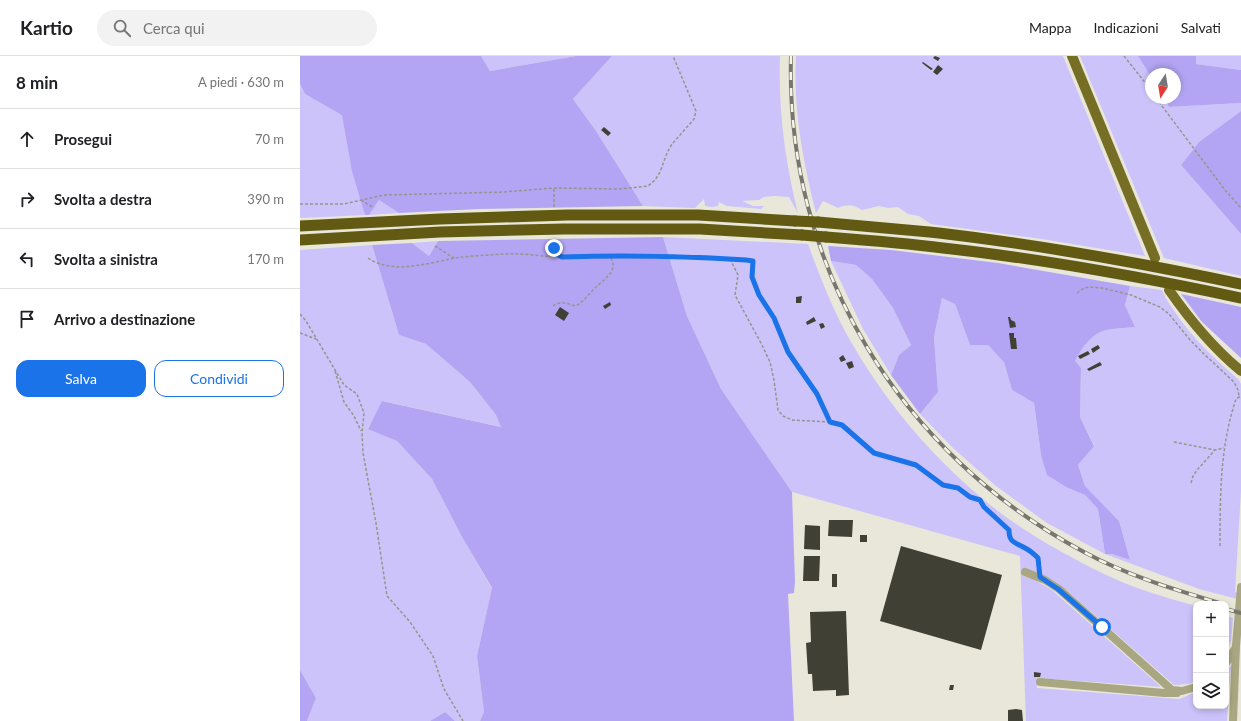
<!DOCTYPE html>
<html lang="it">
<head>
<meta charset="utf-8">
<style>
  :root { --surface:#fff; --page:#f2f2f2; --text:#202124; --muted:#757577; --line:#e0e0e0; --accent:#1a73e8 }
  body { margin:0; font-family:Lato,sans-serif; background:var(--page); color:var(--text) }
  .controls { position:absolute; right:12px; bottom:12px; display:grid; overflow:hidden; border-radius:8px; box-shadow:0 2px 6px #0003 }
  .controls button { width:36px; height:36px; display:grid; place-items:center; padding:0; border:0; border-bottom:1px solid var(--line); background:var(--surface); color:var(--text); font:20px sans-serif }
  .compass { position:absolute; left:845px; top:12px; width:36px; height:36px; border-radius:50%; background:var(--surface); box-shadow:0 2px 6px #0003; rotate:192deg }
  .stop { position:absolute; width:12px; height:12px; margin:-9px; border:3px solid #1a73e8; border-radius:50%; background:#fff }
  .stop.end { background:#1a73e8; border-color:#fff; box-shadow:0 1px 4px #0008 }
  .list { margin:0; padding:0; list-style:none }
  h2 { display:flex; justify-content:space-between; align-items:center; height:52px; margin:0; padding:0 16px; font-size:17px }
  h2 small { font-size:13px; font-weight:400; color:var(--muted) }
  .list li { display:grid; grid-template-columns:26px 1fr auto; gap:12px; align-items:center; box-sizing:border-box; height:60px; padding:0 16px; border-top:1px solid var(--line) }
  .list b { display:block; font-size:15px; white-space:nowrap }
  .list em { font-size:13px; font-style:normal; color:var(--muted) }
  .actions { display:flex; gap:8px; padding:12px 16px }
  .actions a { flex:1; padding:9px 0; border:1px solid var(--accent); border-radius:12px; text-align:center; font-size:14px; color:var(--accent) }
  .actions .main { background:var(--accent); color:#fff }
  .icon { flex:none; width:22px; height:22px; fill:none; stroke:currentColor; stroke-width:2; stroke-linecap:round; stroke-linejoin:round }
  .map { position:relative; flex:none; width:941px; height:665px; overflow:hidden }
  header { display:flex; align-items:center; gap:24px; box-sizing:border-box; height:56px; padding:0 20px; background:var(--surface); border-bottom:1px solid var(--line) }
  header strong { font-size:19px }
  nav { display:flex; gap:22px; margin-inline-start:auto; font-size:14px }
  .search { width:280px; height:36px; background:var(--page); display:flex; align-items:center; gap:10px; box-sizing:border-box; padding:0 14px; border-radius:22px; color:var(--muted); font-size:15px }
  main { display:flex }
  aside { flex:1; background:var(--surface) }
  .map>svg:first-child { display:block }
  .green { fill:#cbc3fa }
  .forest { fill:#b3a5f3 }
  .building { fill:#414035 }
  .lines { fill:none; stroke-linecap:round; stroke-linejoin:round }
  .path { stroke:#96958b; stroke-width:1.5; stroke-dasharray:3 2; stroke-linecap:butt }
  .minor { stroke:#a9a682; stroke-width:8 }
  .major { stroke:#766e24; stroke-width:10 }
  .highway { stroke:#625a12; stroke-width:11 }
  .rail-casing { stroke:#78776f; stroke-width:4 }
  .rail { stroke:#f6f5e7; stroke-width:2.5; stroke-dasharray:8; stroke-linecap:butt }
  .highway-bridge { stroke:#625a12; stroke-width:11 }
  .route { stroke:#1a73e8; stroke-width:5 }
</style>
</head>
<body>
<header>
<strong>Kartio</strong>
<div class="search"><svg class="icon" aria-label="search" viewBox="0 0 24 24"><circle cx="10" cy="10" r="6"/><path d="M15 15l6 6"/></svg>Cerca qui</div>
<nav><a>Mappa</a><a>Indicazioni</a><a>Salvati</a></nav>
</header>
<main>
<aside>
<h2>8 min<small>A piedi · 630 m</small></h2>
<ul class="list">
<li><svg class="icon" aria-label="ahead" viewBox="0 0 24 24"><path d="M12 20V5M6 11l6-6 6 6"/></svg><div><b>Prosegui</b></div><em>70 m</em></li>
<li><svg class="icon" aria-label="right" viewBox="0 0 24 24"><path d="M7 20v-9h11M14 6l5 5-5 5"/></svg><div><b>Svolta a destra</b></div><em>390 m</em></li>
<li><svg class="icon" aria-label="left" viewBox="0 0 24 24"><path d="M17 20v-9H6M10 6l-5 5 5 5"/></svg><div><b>Svolta a sinistra</b></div><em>170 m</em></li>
<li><svg class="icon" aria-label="arrive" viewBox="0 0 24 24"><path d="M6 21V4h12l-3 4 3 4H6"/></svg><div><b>Arrivo a destinazione</b></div></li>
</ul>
<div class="actions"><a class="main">Salva</a><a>Condividi</a></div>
</aside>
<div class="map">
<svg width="941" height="665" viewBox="0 0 941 665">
  <rect width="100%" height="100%" fill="#e9e7da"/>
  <path class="green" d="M181,0h95l-86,15z
    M312,0h168c-2,53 5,106 18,157l-9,-16 -14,-1 -11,1 -5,3 -17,1 11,5h11l-3,3 -34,-3 -8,-4 -1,4 -6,1 -7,-1 -1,-7 -9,9 -52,-2 -47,-75 -23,-32z
    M496,0h267l82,200 -103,-17 -111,-15 -12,-8 -11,-2 -10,-7 -10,1 -9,-2 -17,4c-9,-6 -15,-6 -24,-2l-15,-7 -7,12c-13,-51 -23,-104 -20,-157z
    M780,0h58l13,21v21h13l5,9 72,-4v8l-42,31 -18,23 60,69v42l-77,-18z
    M896,0h45v14l-45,-6z
    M0,28l5,10 37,20 23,101 -65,3z
    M79,144l20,13 -30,2z
    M363,181l145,7c11,30 23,61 38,89 38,69 90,130 152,178 30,23 70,45 104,62 30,15 62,24 94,33v75l-7,3 -15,1 -104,-92c-16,-13 -27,-20 -47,-24v7l10,3 19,11 109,97 -123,-9 -1,10 142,11 17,-7v14h30v-36l5,-4 -4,55h-201l-6,-165 -228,-64 -71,-103 -34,-73z
    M138,185l-9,15 -17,-13z
    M72,189l27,90 27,9 44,38 26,33 6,12 -119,-26 -15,27 29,13 35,38 30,58 30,52 -15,67 7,56 -4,9h-25l-10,-9 -15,9h-123l9,-23 -16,-28v-420z
    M531,205l25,4 16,14 21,29 18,37 -12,10 -8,20 -28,-46z
    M830,230l32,4c3,8 8,15 13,22 17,26 40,47 64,68l2,4v107l-6,101 6,1v7l-42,-11 -94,-35 -58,-31 -51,-37 -43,-38 -33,-34 18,-22 -4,-55 8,-39 13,6 15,41h18l16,16 8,29 22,13 7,52 27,33 17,7 13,14 7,45h7l18,6 -11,-39 -34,-35 -7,-21 16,-20 -14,-28 1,-49 -7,-7c6,-11 17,-26 29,-30 9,-3 22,-3 32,-4l-10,-22z
    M926,560l7,2 -2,23 -5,9z"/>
  <path class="forest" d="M0,0h181l9,15 86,-15h36l-39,43 23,32 47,75 -164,3 -80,4 -20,-13 -10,15h-4l-13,-44 -10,-56 -37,-21 -5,-10z
    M838,0h58v8l45,6v33l-72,4 -5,-9h11v-24h-24v3z
    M941,55v123l-60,-69 18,-23z
    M363,181l24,79 34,73 71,103 3,90 -1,11 -6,1 6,127h-314l4,-9 -7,-56 15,-68 -30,-51 -30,-58 -35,-38 -29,-12 14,-28 119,26 -5,-12 -26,-33 -44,-38 -27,-9 -27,-90 40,-2 17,13 9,-15z
    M528,190l63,4 107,13 132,23 -5,19 10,22c-10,1 -22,1 -32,4 -12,4 -23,19 -28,30l6,7 -1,49 14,29 -16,19 7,21 34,35 11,39 -18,-6h-7l-7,-45 -13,-14 -17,-7 -21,-13 -6,-20 -7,-52 -22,-13 -8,-28 -16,-17h-18l-15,-41 -13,-6 -8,39 4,55 -18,22 -29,-39 8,-20 12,-10 -18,-37 -21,-29 -16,-14 -25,-4z
    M881,238l60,13v51l-39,-36z
    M0,614l16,28 -9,23h-7z
    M145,656l10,9h-25z"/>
  <path class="building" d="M635,0l5,2 -2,3 -5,-3z
    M623,6l10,7 -2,1 -9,-7z
    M638,9l5,4 -6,6 -4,-3z
    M304,71l7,6 -3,3 -7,-6z
    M502,240l-1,7h-5v-6z
    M310,246l1,3 -6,4 -2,-3z
    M260,251l9,6 -5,8 -9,-6z
    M514,261l2,4 -9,4 -1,-3z
    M708,261h2l1,3 4,2 1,5 -6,1z
    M523,267l2,4 -4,2 -2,-5z
    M709,277h5v5h2l1,11h-6z
    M798,289l2,3 -7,5 -2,-4z
    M788,295l2,3 -10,5 -2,-3z
    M543,299l3,5 -5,2 -2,-4z
    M552,305l2,6 -5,2 -3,-6z
    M800,306l2,3 -13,6 -2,-2z
    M529,464h24l-1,17 -24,-1z
    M505,469l15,1v24l-16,-1z
    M560,479h7v7h-7z
    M601,490l101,29 -21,75 -101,-29z
    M504,500h16l-1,25h-16z
    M532,518h5v13h-5z
    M546,555l3,84 -13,1v-6l-23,1 -1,-17h-4l-2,-31 5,-1 -1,-30z
    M734,616l7,1 -1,4h-6z
    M650,629h4l-1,5h-4z
    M716,653l6,1 1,11h-15v-11z"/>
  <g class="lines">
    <path class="path" d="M824,0l27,34
      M856,42l69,92 16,18
      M61,144l13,8
      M0,148h44l40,-9 120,-3 50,-4 65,1 29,-3 7,-6 5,-8 7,-19 5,-9 22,-25 2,-8 -23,-55
      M254,151v-19
      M254,183v10l3,6
      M135,190l19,12
      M68,202c25,17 60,5 87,0 16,-2 33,-3 49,-4 13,-1 27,1 40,2 6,1 12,-1 18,1l47,-1 78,1 66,4 -1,16 7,18 15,23 14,34 29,42 13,28
      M430,203l8,16 -3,20 27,50 8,17 4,18 4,30 5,6 9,4 38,2 12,3 32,28 42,12 27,20 15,4 12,8 10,3 4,7 25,23c0,14 6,12 16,18 4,2 9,6 13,10l1,11
      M777,237l7,-5 6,-1 12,1 29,7 29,12 9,7 21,26 14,14 30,28 4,8 1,6
      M253,250c9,-6 14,-2 23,0 8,-5 13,-12 19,-18 9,-9 26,-18 14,-32
      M0,258l6,7 38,64 13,9 7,19 -2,20 1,20 13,70 11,73 23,26 23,34 11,33 19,32
      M0,277l16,6
      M35,315l9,31 10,14 7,15
      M874,386l41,8
      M891,427l2,-7 4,-6 18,-20 9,-2
      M920,490c0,-49 0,-100 16,-147l5,-3"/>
    <path class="minor" d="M725,516l20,8 14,9 113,101 10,1 14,-4
      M926,607l9,-14
      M740,626l124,11h13
      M933,665l3,-75 5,-59"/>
    <path class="major" d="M772,0l83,202
      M869,234c21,30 44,58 72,81"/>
    <path class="highway" d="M518,166c41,4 81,7 121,11 102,12 202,30 302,51
      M0,170l140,-7 128,-4h130l97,6
      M526,181c39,3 78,6 117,11 100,11 199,29 298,50
      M0,184l140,-8 124,-3h136l102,6"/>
    <defs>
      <path id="rail" d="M491,0c-6,210 109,398 293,496 44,24 92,38 139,52
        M926,553l15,4"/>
    </defs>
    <use href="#rail" class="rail-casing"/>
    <use href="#rail" class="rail"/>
    <path class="highway-bridge" d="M495,165l23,1
      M502,179l24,2"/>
  </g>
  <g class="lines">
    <path class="route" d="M254,192l4,7 4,2c61,-2 123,-1 184,3l7,1 -1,16 7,18 15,23 14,34 29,42 13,28 12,3 32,28 42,12 27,20 15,3 12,9 10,3 4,7 25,23c0,13 6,12 16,18 4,2 9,6 13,10l2,19 18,12 44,38"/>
  </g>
</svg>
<div class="controls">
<button>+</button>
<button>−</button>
<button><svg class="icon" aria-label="layers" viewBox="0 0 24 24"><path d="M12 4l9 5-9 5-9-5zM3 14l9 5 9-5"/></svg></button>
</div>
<svg class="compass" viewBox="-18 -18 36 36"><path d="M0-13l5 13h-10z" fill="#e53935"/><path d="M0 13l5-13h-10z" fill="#757577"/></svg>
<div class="stop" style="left:802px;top:571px"></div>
<div class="stop end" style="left:254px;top:192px"></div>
</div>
</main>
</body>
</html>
